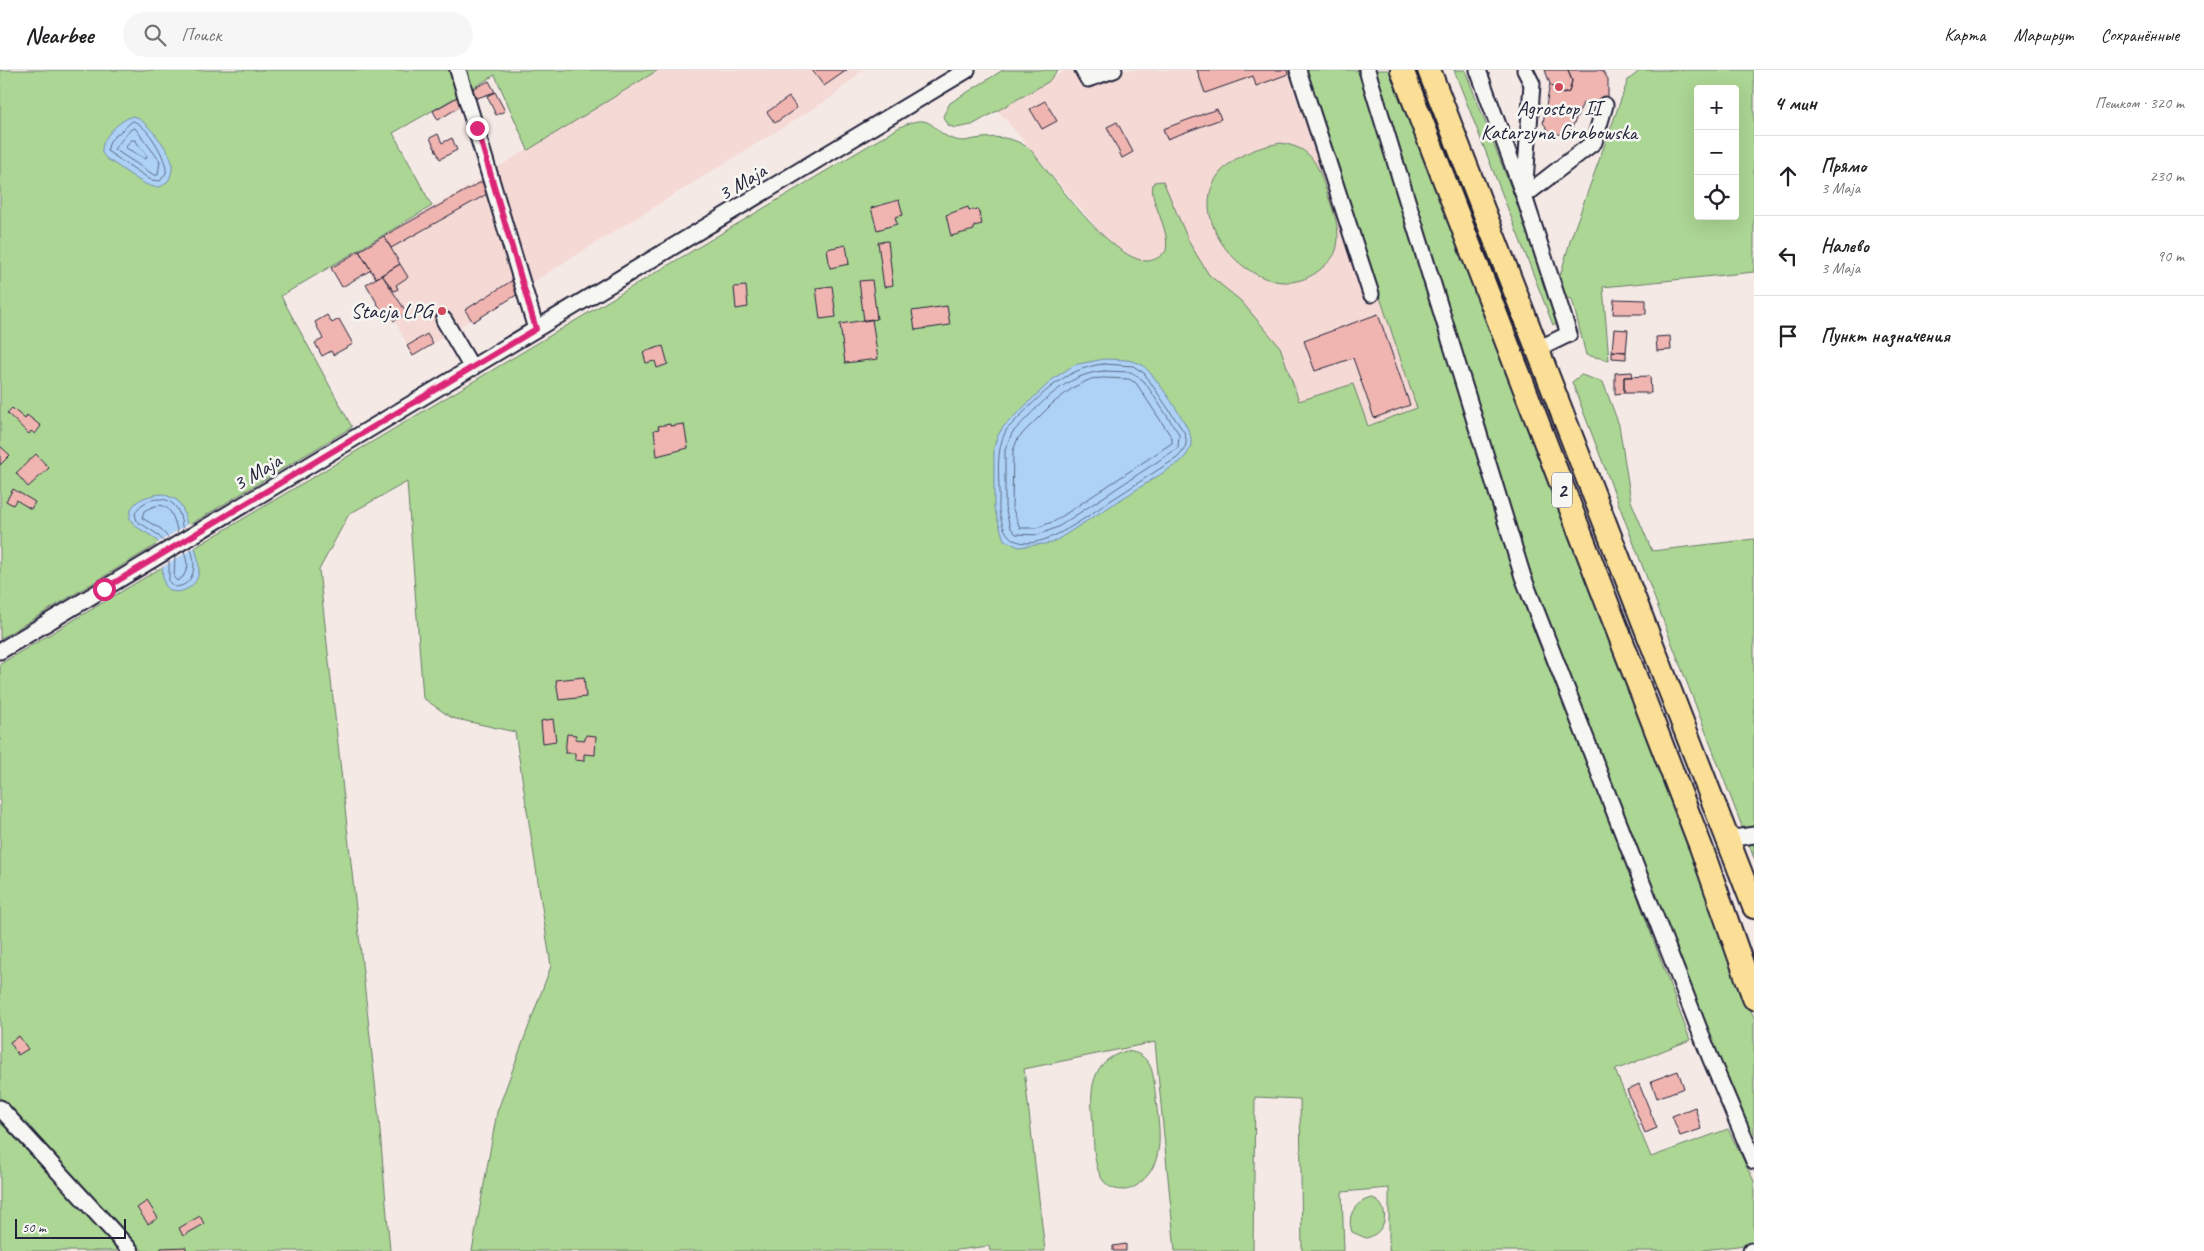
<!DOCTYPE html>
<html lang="ru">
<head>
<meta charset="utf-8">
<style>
  :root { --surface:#fff; --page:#f6f6f6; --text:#202124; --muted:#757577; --line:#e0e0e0 }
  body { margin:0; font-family:Caveat,sans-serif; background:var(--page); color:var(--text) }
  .controls { position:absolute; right:15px; top:15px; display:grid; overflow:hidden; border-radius:5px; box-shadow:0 5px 20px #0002 }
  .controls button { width:45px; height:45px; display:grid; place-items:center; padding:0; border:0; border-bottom:1px solid var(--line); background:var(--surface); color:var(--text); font:25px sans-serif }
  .scale { position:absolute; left:15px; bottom:12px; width:111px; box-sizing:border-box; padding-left:5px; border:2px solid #22223b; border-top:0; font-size:14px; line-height:18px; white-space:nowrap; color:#22223b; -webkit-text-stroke:4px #f6f6f2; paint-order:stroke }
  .stop { position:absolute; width:15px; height:15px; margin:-11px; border:4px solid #db2777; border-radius:50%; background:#fff }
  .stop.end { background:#db2777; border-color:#fff; box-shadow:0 1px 5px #0008 }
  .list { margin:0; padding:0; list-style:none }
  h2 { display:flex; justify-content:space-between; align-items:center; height:65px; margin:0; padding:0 20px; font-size:21px }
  h2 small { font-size:16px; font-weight:400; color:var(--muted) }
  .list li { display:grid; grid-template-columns:32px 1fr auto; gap:15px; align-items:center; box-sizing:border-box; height:80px; padding:0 20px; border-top:1px solid var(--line) }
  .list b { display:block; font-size:19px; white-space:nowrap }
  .list p { margin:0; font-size:16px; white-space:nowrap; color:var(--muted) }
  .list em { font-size:16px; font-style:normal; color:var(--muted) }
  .icon { flex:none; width:28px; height:28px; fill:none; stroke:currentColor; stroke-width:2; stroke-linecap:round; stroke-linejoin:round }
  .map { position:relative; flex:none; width:1754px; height:1181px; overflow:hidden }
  header { display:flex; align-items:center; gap:30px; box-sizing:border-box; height:70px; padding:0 25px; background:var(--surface); border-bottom:1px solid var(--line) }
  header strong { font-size:24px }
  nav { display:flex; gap:28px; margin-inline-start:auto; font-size:18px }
  .search { width:350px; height:45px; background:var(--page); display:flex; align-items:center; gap:12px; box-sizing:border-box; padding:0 18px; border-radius:28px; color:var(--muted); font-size:19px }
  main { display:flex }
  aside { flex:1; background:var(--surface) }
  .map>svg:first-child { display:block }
  .built { fill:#f4d9d5 }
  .green { fill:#acd694; stroke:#677c68; fill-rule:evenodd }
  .water { fill:#add2f6; stroke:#758cab }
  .pier { fill:#f5e9e5 }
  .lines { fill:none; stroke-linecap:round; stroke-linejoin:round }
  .shore { stroke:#5a6886; stroke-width:1 }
  .building { fill:#f0b5b0; stroke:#22223b }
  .minor-casing { stroke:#22223b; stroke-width:19 }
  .highway-casing { stroke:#22223b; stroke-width:26 }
  .minor { stroke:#f6f6f2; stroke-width:15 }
  .highway { stroke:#fbdf96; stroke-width:22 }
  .route { stroke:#db2777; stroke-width:6 }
  .poi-dot { fill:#d1495b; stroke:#f6f6f2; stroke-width:2 }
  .labels { text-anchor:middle; stroke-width:5; stroke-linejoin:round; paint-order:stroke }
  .shield { fill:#f6f6f2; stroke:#626272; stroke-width:1 }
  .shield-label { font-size:20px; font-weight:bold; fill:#22223b }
  .poi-label { font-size:21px; fill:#22223b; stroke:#f6f6f2 }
  .street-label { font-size:21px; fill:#22223b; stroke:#f6f6f2 }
</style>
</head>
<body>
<header>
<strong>Nearbee</strong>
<div class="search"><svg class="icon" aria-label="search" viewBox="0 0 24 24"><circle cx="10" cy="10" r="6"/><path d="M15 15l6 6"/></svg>Поиск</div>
<nav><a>Карта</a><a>Маршрут</a><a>Сохранённые</a></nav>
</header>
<main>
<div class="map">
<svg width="1754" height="1181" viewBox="0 0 1754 1181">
  <rect width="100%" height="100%" fill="#f5e9e5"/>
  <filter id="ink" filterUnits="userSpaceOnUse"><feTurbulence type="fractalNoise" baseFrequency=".02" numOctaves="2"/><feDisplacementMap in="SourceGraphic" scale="10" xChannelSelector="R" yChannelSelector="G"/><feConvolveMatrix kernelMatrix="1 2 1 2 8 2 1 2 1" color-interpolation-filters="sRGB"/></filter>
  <g filter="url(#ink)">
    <path class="built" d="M658,0h205l-31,27 -301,186 -36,-114z
      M1067,0h244l136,357 -190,-9 -261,-310z
      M486,106l34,113 -107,67 -55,-106z"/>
    <path class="green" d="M0,0h658l-130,80 -33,-75 -102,58 39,73 -151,90 71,131 -352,212z
      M1003,0h55l-10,12 -76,43 -16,3 -7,-2 -6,-10 7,-13z
      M1304,0h55l146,478 25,73 81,203 79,216 -75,30 36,87 77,-28 26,52v63l-59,7h-306v-63l-47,4 2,59h-42l-2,-152 -45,-2 -2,154h-78l-20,-209 -131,27 21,182h-55l-1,-5 -39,5h-478l25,-139 54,-146 -36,-234 -63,-14 -29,-20 -16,-216 -58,32 -30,56 60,549 11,132h-247l-25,-26 -12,10 14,16h-120v-129l42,45 16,-3 -58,-63v-437l898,-536c38,-19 31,5 58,12 7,2 13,0 19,-1 22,-3 37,-3 55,10 23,28 79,109 116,112 8,0 14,-4 20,-10 5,-24 -20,-53 -12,-69l9,-1 27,63 19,31 32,26 39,46 19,54 54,-17 15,42 49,-18z
      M1376,0h17l361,948v122l-33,-73 -190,-491 -24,-70z
      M1454,0h11l93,239 -2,14 -3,2z
      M1641,0h113v202l-151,15 6,73 -23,-5 -14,-56 -7,-1 -7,-15 13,-45 57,-158zM1698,19h37v127h-37z
      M1281,73c29,5 35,17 44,44 6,19 16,39 12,59 -1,9 -8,16 -14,21 -36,34 -87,5 -106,-32 -26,-54 15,-84 64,-92z
      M1581,305l22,7 16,43 12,76 21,50 102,-12v319l-182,-476z
      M1126,981c8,1 14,2 20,9 9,9 8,27 10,40 3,28 10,61 -15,82 -4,4 -11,8 -17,8 -32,1 -30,-42 -31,-64 -1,-17 -4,-37 4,-53 5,-12 16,-18 29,-22z
      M1373,1128c19,10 13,36 -7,40l-14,-6c-6,-17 4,-32 21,-34z"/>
    <path class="water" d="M133,46c11,2 34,31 38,43 4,13 -3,33 -21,27 -15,-6 -29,-19 -43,-27l-5,-6c-2,-15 18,-33 31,-37z
      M1104,289c12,1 26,-1 38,6 10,6 48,61 49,73 1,11 -4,17 -11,24l-128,81 -33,4 -15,-7 -10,-32v-60l3,-11 6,-10 50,-48 21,-14z
      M163,424l14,6 5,7c3,8 4,15 7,23 6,19 22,52 -7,61 -8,2 -13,0 -17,-6 -6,-14 2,-30 -7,-43 -8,-10 -21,-11 -28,-23 -2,-18 17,-24 33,-25z"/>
    <path class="pier" d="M190,453l7,23 -36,22v-9l-5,-15z"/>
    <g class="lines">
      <path class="shore" d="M133,51c14,3 35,39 33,52l-6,8 -9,-1 -44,-29 3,-10z
        M135,58l25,33 -2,14h-4l-40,-26 16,-19z
        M131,70h4l12,16 -1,3 -20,-11z
        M1104,294l29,2 11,7 40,59c5,11 1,18 -7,26 -23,14 -45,29 -67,43 -23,15 -90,69 -107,25 -2,-7 -5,-15 -4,-22 1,-25 -5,-53 8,-75 29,-28 54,-61 97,-65z
        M1104,301l27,1 13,9 35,53 -1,14 -120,79 -20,8 -22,-1 -6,-7 -5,-20v-57l7,-17c27,-27 52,-59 92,-62z
        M1104,308l25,1 7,4 36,55v5l-117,78 -19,7h-16l-8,-21 1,-56 5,-13 35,-35 21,-16 17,-8z
        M169,469l-8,-10 -19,-11 2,-7c25,-15 29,3 34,23
        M164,472l-7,-8 -20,-13 -2,-7c5,-14 27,-20 38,-10 8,7 8,18 10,27
        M175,486l-1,22 3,3 6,-4 5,-10 -4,-17
        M169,490v22l6,5c21,-1 22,-25 15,-40"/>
    </g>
    <path class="building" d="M812,0h35l-23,16z
      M1197,0h90l1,4 -32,12 -3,-10 -48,17z
      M1545,0h23l4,11 -3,11 -5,2 -8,-3 -6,-7z
      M1568,0h34l6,9v24h-25l-12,27 -14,5 -7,-3 -7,-9 7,-39 10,10 9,-2 3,-11z
      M489,11l6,11 -21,7 -4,-9z
      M495,22l10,19 -9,4 -9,-19z
      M461,25l5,8 -28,17 -5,-9z
      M789,27l8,11 -22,15 -8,-11z
      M1045,31l12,20 -15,8 -12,-20z
      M1217,39l4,10 -54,20 -4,-10z
      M1117,52l16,30 -11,6 -15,-31z
      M438,64l4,9 10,-5 5,12 -17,9 -10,-21z
      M483,111l4,13 -96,54 -7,-12z
      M899,130l4,15 -8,2 2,7 -20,6 -6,-22z
      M968,137l1,4 9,-2 4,15 -8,2v4l-23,6 -5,-21z
      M384,166l16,28 -24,14 -17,-27z
      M888,171l5,44 -9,2 -6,-45z
      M846,175l3,19 -19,4 -3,-19z
      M359,181l12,19 -29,17 -11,-19z
      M400,194l8,13 -12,8 2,4 -4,2 -12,-16z
      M382,205l25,38 -13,8 -5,-9 -5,3 -18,-31z
      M513,210l5,14 -45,28 -8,-12z
      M872,210l5,39 -13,2 -5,-40z
      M746,216l2,21 -12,2 -2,-22z
      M832,216l4,31 -16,2 -4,-31z
      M1614,229l32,1v14h-33z
      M947,236l3,19 -35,5 -3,-19z
      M1378,244l32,91 -36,13 -21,-60 -38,13 -11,-30z
      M327,245l5,8 7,-4 14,25 -20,11 -2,-4 -9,5 -7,-13 8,-4 -8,-17z
      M872,249l6,40 -33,4 -5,-39z
      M1614,259l14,1 -2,22 -14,-1z
      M427,264l6,10 -20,12 -6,-10z
      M1670,266l1,14 -14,1 -1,-14z
      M663,276l5,18 -11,4 -2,-7 -9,2 -3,-11z
      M1612,281l14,1v7l-14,-1z
      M1632,302l1,5h-9v16l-9,1v-21z
      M1650,306l1,17h-27v-16z
      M12,338l13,11 2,-4 14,11 -6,8 -4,-3 -2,3 -22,-21z
      M670,354v2l14,-2 4,24 -31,8 -3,-26 5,-1 -1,-3z
      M0,376l10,9 -10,10z
      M36,384l13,14 -21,19 -12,-14z
      M13,419l22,13 -4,7 -15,-9 -3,5 -7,-4z
      M584,607l2,20 -27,3 -3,-20z
      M553,649l3,22 -13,2 -2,-22z
      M567,664l9,1 -1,4 10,1 1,-5 10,1 -1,19 -11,-1v7l-9,-1v-7h-10z
      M19,966l9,13 -10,6 -8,-13z
      M1678,1001l6,17 -27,10 -6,-17z
      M1639,1014l18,44 -12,5 -18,-43z
      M1695,1037l6,22 -21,7 -8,-20z
      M147,1131l11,17 -10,6 -11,-16z
      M200,1146l4,8 -21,12 -4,-8z
      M1126,1174v7h-13v-5z
      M186,1177v4h-25v-3z"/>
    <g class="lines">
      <defs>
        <path id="minor" d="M458,0l78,259
          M1083,0l5,9 26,-9
          M1298,0l73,224
          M1367,0l156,507 187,480 44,104
          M1478,0l46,126 45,138 -31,15
          M1525,0l7,14 -8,112 70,-54 11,-37
          M444,250l28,48
          M0,581l967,-581
          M1728,769l26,-4
          M0,1038l131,143
          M1751,1181h3"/>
        <path id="highway" d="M1402,0l299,777 53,151
          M1429,0l325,837"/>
      </defs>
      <use href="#minor" class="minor-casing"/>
      <use href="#highway" class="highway-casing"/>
      <use href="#minor" class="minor"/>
      <use href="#highway" class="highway"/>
    </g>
  </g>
  <g class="lines" filter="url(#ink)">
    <path class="route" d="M104,519l432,-260 -59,-201"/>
  </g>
  <g class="poi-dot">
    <circle cx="1559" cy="17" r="5"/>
    <circle cx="442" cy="241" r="5"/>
  </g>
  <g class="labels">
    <rect class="shield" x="1552" y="402.5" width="20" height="35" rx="4"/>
    <g class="shield-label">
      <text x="1562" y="427">2</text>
    </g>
    <g class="poi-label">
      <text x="1559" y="45">Agrostop II<tspan x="1559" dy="24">Katarzyna Grabowska</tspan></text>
      <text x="432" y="248" text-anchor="end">Stacja LPG</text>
    </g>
    <g class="street-label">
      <text transform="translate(742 112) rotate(-31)" y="7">3 Maja</text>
      <text transform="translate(257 402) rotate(-31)" y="7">3 Maja</text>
    </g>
  </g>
</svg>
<div class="controls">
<button>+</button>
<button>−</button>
<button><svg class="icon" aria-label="locate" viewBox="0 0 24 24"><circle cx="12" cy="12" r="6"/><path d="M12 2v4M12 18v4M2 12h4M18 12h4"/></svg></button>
</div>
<div class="scale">50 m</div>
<div class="stop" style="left:104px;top:519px"></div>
<div class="stop end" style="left:477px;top:58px"></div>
</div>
<aside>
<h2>4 мин<small>Пешком · 320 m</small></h2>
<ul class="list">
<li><svg class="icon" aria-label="ahead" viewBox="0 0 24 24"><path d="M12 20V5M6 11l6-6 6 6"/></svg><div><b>Прямо</b><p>3 Maja</p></div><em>230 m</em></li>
<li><svg class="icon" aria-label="left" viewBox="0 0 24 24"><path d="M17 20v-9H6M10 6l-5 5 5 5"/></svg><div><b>Налево</b><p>3 Maja</p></div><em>90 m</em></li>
<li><svg class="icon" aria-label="arrive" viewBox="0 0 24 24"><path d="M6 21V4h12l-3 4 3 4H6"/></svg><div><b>Пункт назначения</b></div></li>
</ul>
</aside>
</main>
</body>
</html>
